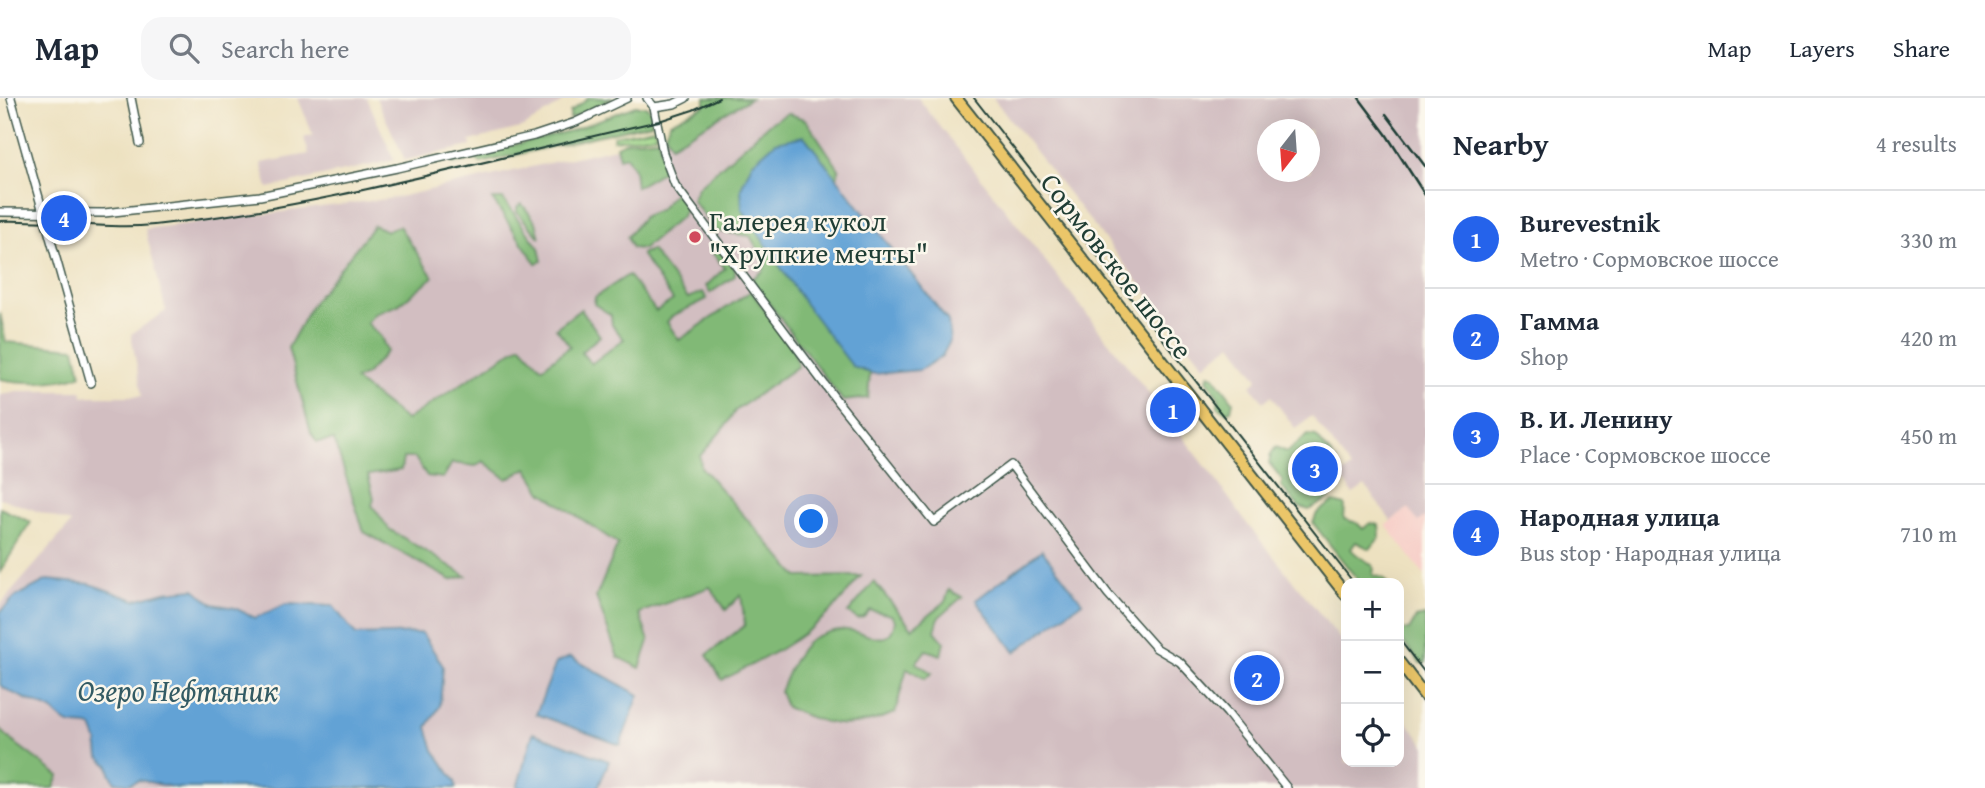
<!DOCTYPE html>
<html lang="en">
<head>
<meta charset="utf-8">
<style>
  :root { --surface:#fff; --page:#f6f6f7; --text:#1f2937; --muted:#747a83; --line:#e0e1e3; --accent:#2563eb }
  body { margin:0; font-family:"Gentium Book Plus",serif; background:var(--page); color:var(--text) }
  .controls { position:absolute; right:21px; bottom:21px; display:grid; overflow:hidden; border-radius:14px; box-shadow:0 7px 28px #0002 }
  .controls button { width:63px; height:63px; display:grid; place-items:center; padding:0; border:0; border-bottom:2px solid var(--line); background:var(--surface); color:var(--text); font:35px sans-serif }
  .compass { position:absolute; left:1257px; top:21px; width:63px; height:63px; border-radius:50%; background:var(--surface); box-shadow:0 7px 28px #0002; rotate:197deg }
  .you { position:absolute; left:812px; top:424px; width:24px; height:24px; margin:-18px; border:5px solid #fff; border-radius:50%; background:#1a73e8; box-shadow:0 0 0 10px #1a73e833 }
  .badge { display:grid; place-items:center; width:46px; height:46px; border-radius:50%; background:var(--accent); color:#fff; font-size:23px; font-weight:700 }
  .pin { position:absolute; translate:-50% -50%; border:4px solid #fff; box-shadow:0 2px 7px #0006 }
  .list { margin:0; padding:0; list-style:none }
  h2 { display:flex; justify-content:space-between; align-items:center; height:91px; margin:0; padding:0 28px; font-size:30px }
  h2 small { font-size:23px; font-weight:400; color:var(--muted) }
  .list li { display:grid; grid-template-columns:46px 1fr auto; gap:21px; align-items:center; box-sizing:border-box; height:98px; padding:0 28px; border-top:2px solid var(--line) }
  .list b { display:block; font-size:26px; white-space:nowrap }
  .list p { margin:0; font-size:23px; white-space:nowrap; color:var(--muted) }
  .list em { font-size:23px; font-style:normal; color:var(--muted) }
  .icon { flex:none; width:38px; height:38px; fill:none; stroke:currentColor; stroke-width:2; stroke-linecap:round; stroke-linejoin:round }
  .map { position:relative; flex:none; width:1425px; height:690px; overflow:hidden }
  header { display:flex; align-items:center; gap:42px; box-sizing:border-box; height:98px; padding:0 35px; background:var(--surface); border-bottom:2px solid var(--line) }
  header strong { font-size:33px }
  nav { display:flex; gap:38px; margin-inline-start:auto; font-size:24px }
  .search { width:490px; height:63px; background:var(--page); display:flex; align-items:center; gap:18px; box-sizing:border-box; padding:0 24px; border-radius:21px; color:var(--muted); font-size:26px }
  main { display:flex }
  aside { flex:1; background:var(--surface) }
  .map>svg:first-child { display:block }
  .built { fill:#f7d0c9 }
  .industrial { fill:#d2bec1; fill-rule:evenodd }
  .green { fill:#a2d98a; stroke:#608b5f; stroke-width:2 }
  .forest { fill:#81b976; stroke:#507b55; stroke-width:2 }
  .water { fill:#62a2d5; stroke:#407084; stroke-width:2 }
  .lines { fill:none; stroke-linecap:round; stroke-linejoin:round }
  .street-casing { stroke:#3e5649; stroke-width:10 }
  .primary-casing { stroke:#3e5649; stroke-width:14 }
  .street { stroke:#fff; stroke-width:7 }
  .primary { stroke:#ebc669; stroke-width:10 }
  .tram { stroke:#1f3d34; stroke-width:2 }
  .rail { stroke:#1f3d34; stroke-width:2.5 }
  .poi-dot { fill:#d1495b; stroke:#fbf7ec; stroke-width:2.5 }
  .labels { text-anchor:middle; stroke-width:5; stroke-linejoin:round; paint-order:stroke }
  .poi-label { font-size:28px; fill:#1f3d34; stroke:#fbf7ec; text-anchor:start }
  .street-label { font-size:28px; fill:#1f3d34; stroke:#fbf7ec }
  .water-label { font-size:30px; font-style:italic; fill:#335b64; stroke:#fbf7ec }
</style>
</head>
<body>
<header>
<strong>Map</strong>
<div class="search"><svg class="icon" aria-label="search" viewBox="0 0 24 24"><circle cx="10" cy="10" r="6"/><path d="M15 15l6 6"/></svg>Search here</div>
<nav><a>Map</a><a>Layers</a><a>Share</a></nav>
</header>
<main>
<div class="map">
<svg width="1425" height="690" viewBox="0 0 1425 690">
  <rect width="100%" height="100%" fill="#fbf7ec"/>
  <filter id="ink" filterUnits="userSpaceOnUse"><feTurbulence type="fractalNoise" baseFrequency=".0143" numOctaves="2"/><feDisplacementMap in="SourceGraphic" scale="14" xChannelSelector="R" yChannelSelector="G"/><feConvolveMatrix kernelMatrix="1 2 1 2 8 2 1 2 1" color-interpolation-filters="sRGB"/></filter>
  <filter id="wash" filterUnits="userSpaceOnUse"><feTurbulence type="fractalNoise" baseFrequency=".00686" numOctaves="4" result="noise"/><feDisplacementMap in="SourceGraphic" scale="28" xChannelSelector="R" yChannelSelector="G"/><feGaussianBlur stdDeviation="1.57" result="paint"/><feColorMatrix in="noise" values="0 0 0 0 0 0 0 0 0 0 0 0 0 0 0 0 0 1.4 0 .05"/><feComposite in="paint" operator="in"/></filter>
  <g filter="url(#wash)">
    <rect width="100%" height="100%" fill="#ede1c0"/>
    <path class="built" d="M1408,410l10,13 7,-4v59l-39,-51z"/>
    <path class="industrial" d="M298,0h69l27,62 -126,28 -7,-25 48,-9 -5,-16 9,-3z
      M376,0h193l-45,29 -54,14 1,5 -66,14z
      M745,0h173l293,375 37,52 98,121v116h53v-50l26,33v43h-1425v-183l71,-82 -71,-25v-103l23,-4h59l1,5h59l-11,-62 35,-23 -21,-82 249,-31 301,-68z
      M993,0h432v419l-7,5 -10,-14 -17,13 -26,-35 -12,8 -13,-18 11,-8 -39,-52 -17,12 -24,-32 -8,6 -12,-17 7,-6 -26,-35 -28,21zM1268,32h42v42h-42z"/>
    <path class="green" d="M654,30l2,7 -43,5 1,-4z"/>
    <path class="forest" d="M589,0h24l-43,21v-7z
      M705,0h46l-80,47 -6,-12 5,-11 35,-17z
      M635,8h11l5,5 1,12 -171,40 -6,-4 -23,5 -1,-3 122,-31z
      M788,15l18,7 33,49 -2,10 -33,-43 49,231 17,6 -2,25 -25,3 -90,-119v-4l10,-7 3,-8 -16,-27 -34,-5 -24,-31 6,-13 72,-64z
      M658,40l7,32 -29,17 -2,-18 -8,-13 -7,2 -3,-12 11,-5z
      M675,94l11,13 -4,11 -39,33 -11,-1 -5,-11 17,-21 15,-6z
      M492,101h11l36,49 3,13 -6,2z
      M522,106l14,18 4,16 -23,-26v-5z
      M374,127l13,6 12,-5 34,51 -35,28 -24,9 -7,9 14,14 6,14 -21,24 -11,5 51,40 115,-75 21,23 28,-22 -14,-18 25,-19 19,27 -19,16 10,12 33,-25 -12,-14 -1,-10 -17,-11 1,-7 33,-22 28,36 17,-11 -32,-46 10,-4 37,48 15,-6 4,7 -35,17 -5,6 12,18 72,-49 42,58 5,17 -63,45 -8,13 -27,32 1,11 97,110 63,-1c-10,11 -18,23 -28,33 -33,32 -71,51 -111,71l-15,-25 38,-30 -4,-30 -15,15 -16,-23 -71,26 10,28 -9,27 -22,-11 -22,-60 22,-53 -76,-52 -15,-24 -20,11 -24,-18 -7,5 -24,-3 -9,15 -16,-2 -12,-18h-12l-2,12 -33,5 6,24 -2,6 17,24 77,47 -15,4 -87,-48 -30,-92 -17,2 -6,-9 -23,-85 24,-44z
      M714,146l21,25v7l-25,17 -4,-7 19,-18 -14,-17z
      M0,215l6,29 69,6 6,27c-27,9 -53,9 -81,4z
      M1209,276l5,2 19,25 -2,9 -5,2 -8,-6 1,-8 -12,-19z
      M1307,337l9,1 21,26 -4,9h-11l-7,-7 1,-6 -6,-5 -17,17 14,18 11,-5 10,8 2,7 -21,12 -10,-3 -18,-21 2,-6 -14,-17 2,-9 5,-7 11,5z
      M1333,404l12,3 -1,14 13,4 6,6 7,-6 9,2 1,12 -10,12 -14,-7 -5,7c7,9 15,10 23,18l-1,8 10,3 4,5h-27l-47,-60 4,-10z
      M0,410l31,14 -31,50z
      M874,484l38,46 33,-26 4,-12 13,7 -23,20 -4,14 9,11 -3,13 -15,-5 -10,13 16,10 -7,6 -18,-11 -12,45c-46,18 -65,14 -109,-6l-6,-15c7,-17 15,-40 30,-52 8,-6 27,-11 37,-10 18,1 44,22 48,-10l-4,-5 -21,-5 -6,7 -6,2 -10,-6z
      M1425,518v47h-5l-21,-26v-13l4,6h6l7,-12z
      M0,631l11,11 48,36 -5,12h-54z"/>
    <path class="water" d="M804,38l144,185 2,20 -8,15 -22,14 -46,4 -21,-7 -48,-63 -63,-95 -1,-21 11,-25 24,-21z
      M1042,452l40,52 -67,50 -39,-52z
      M47,482l43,4 45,16 30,-8 29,-3 19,15 22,4 20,10 31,-14 47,2 23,29 66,-2 21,33 -3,40 -13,21 7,23 21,31 1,7h-279l-38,-8 -10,4 -14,-2 -5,-9 -1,-7 -10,-9 -2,-17 -5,-13c-7,-2 -11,-1 -17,-2 -11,0 -16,-10 -24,-15 -17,-9 -36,-13 -51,-25v-73l15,-15z
      M570,559l69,38 -19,50 -84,-31 20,-51z
      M533,635l76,28 -11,27h-81z"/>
  </g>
  <g filter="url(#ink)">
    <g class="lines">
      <defs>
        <path id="street" d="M11,0l80,285
          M131,0l9,45
          M647,0l7,9 9,46 12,32 162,216 97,121 77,-57 97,129 48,54 24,14 47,51 60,75
          M654,9l20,-3 12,-6
          M0,114l104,1 156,-17 137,-28 137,-32 42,-14 51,-24"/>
        <path id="primary" d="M956,0l390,497
          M1399,564l26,34"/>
      </defs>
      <use href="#street" class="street-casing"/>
      <use href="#primary" class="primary-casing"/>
      <use href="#street" class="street"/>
      <use href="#primary" class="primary"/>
      <path class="tram" d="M974,0l380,485
        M0,123c51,-2 103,9 154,4 169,-18 339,-67 505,-104l34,-11 26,-12
        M1399,541l26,34"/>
      <path class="rail" d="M1359,0l27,36 39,61
        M1386,16l39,52"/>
    </g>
  </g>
  <circle class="poi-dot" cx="695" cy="139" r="7"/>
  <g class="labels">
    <g class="poi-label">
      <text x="709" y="133">Галерея кукол<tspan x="709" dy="32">"Хрупкие мечты"</tspan></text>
    </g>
    <g class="street-label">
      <text transform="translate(1117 168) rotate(52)" y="10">Сормовское шоссе</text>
    </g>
    <g class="water-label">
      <text x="178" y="603">Озеро Нефтяник</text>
    </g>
  </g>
</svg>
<div class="controls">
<button>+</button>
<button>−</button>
<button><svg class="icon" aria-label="locate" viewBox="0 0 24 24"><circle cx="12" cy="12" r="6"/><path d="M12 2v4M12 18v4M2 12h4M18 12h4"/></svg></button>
</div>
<svg class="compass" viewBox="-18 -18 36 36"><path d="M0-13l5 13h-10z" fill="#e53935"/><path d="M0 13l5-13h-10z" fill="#747a83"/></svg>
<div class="you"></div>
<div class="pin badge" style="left:1173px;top:312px">1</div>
<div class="pin badge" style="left:1257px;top:580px">2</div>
<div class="pin badge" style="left:1315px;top:371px">3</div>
<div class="pin badge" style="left:64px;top:120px">4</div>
</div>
<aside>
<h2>Nearby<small>4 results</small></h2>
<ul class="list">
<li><span class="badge">1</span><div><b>Burevestnik</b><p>Metro · Сормовское шоссе</p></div><em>330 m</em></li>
<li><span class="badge">2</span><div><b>Гамма</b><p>Shop</p></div><em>420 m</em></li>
<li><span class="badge">3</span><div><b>В. И. Ленину</b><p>Place · Сормовское шоссе</p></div><em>450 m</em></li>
<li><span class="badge">4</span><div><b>Народная улица</b><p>Bus stop · Народная улица</p></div><em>710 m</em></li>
</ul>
</aside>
</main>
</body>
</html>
